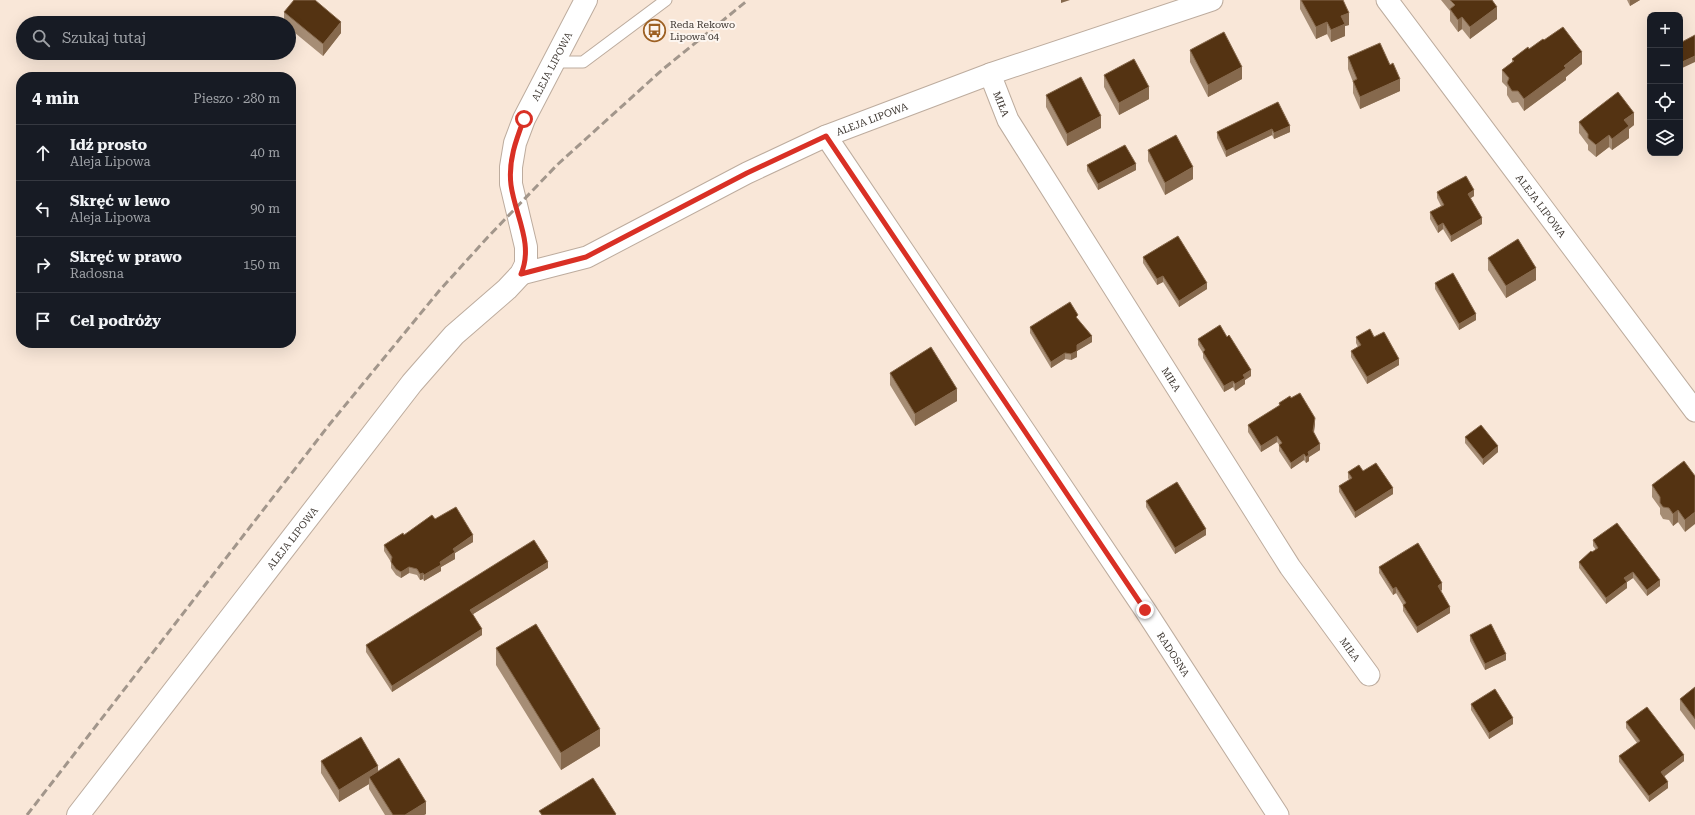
<!DOCTYPE html>
<html lang="pl">
<head>
<meta charset="utf-8">
<style>
  :root { --surface:#171b24; --page:#20242c; --text:#f1f3f6; --muted:#9ea1a6; --line:#363941 }
  body { margin:0; font-family:"Roboto Serif",serif; background:var(--page); color:var(--text) }
  .controls { position:absolute; right:12px; top:12px; display:grid; overflow:hidden; border-radius:8px; box-shadow:0 4px 16px #0002 }
  .controls button { width:36px; height:36px; display:grid; place-items:center; padding:0; border:0; border-bottom:1px solid var(--line); background:var(--surface); color:var(--text); font:20px sans-serif }
  .stop { position:absolute; width:12px; height:12px; margin:-9px; border:3px solid #d93025; border-radius:50%; background:#fff }
  .stop.end { background:#d93025; border-color:#fff; box-shadow:0 1px 4px #0008 }
  .list { margin:0; padding:0; list-style:none }
  h2 { display:flex; justify-content:space-between; align-items:center; height:52px; margin:0; padding:0 16px; font-size:17px }
  h2 small { font-size:13px; font-weight:400; color:var(--muted) }
  .list li { display:grid; grid-template-columns:26px 1fr auto; gap:12px; align-items:center; box-sizing:border-box; height:56px; padding:0 16px; border-top:1px solid var(--line) }
  .list b { display:block; font-size:15px; white-space:nowrap }
  .list p { margin:0; font-size:13px; white-space:nowrap; color:var(--muted) }
  .list em { font-size:13px; font-style:normal; color:var(--muted) }
  .icon { flex:none; width:22px; height:22px; fill:none; stroke:currentColor; stroke-width:2; stroke-linecap:round; stroke-linejoin:round }
  .map { position:relative; flex:none; width:1695px; height:815px; overflow:hidden }
  .search { position:absolute; background:var(--surface); box-shadow:0 4px 16px #0002; left:16px; top:16px; width:280px; height:44px; display:flex; align-items:center; gap:10px; box-sizing:border-box; padding:0 14px; border-radius:22px; color:var(--muted); font-size:15px }
  .panel { position:absolute; background:var(--surface); box-shadow:0 4px 16px #0002; left:16px; top:72px; width:280px; height:276px; border-radius:16px }
  .map>svg:first-child { display:block }
  .lines { fill:none; stroke-linecap:round; stroke-linejoin:round }
  .service-casing { stroke:#bdac9e; stroke-width:13 }
  .minor-casing { stroke:#bdac9e; stroke-width:23 }
  .tertiary-casing { stroke:#bdac9e; stroke-width:24 }
  .service { stroke:#fff; stroke-width:11 }
  .minor { stroke:#fff; stroke-width:21 }
  .tertiary { stroke:#fff; stroke-width:22 }
  .rail { stroke:#a2968b; stroke-width:3; stroke-dasharray:8 4; stroke-linecap:butt }
  .wall { fill:#a68d75 }
  .shaded-wall { fill:#86694d }
  .building { fill:#543312; stroke:#86694d }
  .route { stroke:#d93025; stroke-width:5 }
  .labels { text-anchor:middle; stroke-width:4; stroke-linejoin:round; paint-order:stroke }
  .poi-label { font-size:10px; fill:#3c352f; stroke:#fdf6f0; text-anchor:start }
  .street-label { font-size:10px; fill:#3c352f; stroke:#fdf6f0 }
</style>
</head>
<body>
<div class="map">
<svg width="1695" height="815" viewBox="0 0 1695 815">
  <rect width="100%" height="100%" fill="#f9e7d8"/>
  <g class="lines">
    <defs>
      <path id="service" d="M555,62h28l83,-62"/>
      <g id="minor">
        <path id="s1" d="M1387,0l308,411"/>
        <path id="s2" d="M990,74l18,46 282,447 79,108"/>
        <path id="s3" d="M826,136l319,474 133,205"/>
        <path id="s4" d="M521,274l66,-17 160,-84 79,-37 164,-62 222,-74"/>
      </g>
      <g id="tertiary">
        <path id="s5" d="M78,815l334,-432 42,-48 53,-46 14,-15 5,-10v-17l-15,-63v-17l4,-24 9,-24 62,-119"/>
      </g>
    </defs>
    <use href="#service" class="service-casing"/>
    <use href="#minor" class="minor-casing"/>
    <use href="#tertiary" class="tertiary-casing"/>
    <use href="#service" class="service"/>
    <use href="#minor" class="minor"/>
    <use href="#tertiary" class="tertiary"/>
    <path class="rail" d="M27,815l302,-390 110,-134 48,-53 70,-73 105,-95 86,-70"/>
  </g>
  <path class="wall" d="M1300,0h43l6,25 -4,1v10l-14,6 -4,-8 -11,5 -16,-30z
    M1441,0h51l5,19 -27,20 -8,-10 -4,3 -8,-11v-10z
    M1627,0h13l-10,6z
    M284,12l57,21 -18,23 -34,-28v-5h-5z
    M1544,40l38,24 -16,13v3l-42,31 -6,-9 -6,1 -5,-8v-8l-5,-5v-12l10,-8v-3z
    M1190,50l52,29 -34,18 -18,-35z
    M1348,57l52,34 -40,18 -7,-16v-11l-5,-13z
    M1104,75l45,24 -30,16 -15,-28z
    M1046,95l55,33 -34,18 -21,-39z
    M1278,102l12,30 -16,7 -2,-4 -46,22 -9,-19v-6z
    M1579,122l55,3 -5,4v9l-17,12 -3,-3 -13,10 -8,-7v-5l-9,-12z
    M1148,150l45,29 -28,16 -17,-34z
    M1087,165l49,5 -38,20 -11,-19z
    M1437,192l37,4 -4,2 12,26 -31,18 -8,-13 -5,4 -8,-14v-7l11,-6 -4,-8z
    M1143,257l64,32 -28,18 -16,-25 -6,3 -14,-22z
    M1488,258l48,22 -30,18 -18,-28z
    M1435,283l41,37 -17,10 -24,-41z
    M1078,319l14,23 -15,9v6l-6,3 -6,-1 -14,9 -21,-35v-6z
    M1356,337h18l25,28 -32,19 -16,-27v-6l7,-4 -2,-4z
    M1198,339l53,37 -6,4v4l-10,7 -2,-4 -9,5 -21,-34v-5l-5,-8z
    M890,373l67,28 -42,25 -25,-41z
    M1291,398l24,26 -1,9 6,17 -11,7v4l-3,2 -2,-3 -13,9 -12,-18v-6l-2,-3 -16,10 -13,-20v-7l31,-19v-3z
    M1465,437l33,15 -15,13 -18,-22z
    M1363,471l30,23 -38,24 -16,-26v-6l10,-6 -1,-2v-6z
    M1695,476l-10,56 -7,-10 -5,4 -4,-6 -6,-1 -3,-5v-6l-8,-11v-12z
    M1146,501l60,34 -31,19 -29,-47z
    M435,519l38,23 -18,11v6l-14,8v4l-17,10 -1,-2 -3,1 -3,-5 -8,-2 -8,5 -5,-3 -5,-7v-6l-7,-11v-6z
    M1593,540l67,46 -13,10 -14,-18 -6,4v6l-21,16 -27,-36v-6l17,-12 -3,-4z
    M1379,567l63,23 -2,1 10,22 -33,20 -14,-22v-6l-7,-12 -3,2 -14,-22z
    M548,568l-75,46 9,21 -90,57 -26,-40v-7z
    M1470,635l36,25 -21,10 -15,-29z
    M496,648l104,98 -39,24 -65,-105z
    M1695,687v43l-15,-20v-11z
    M1471,704l42,20 -24,15 -18,-29z
    M1626,722l58,39 -20,15 4,12 -19,14 -30,-40v-6l18,-13 -11,-15z
    M321,761l57,10 48,43 -2,1h-39l-16,-26v-5l-30,18 -18,-29z"/>
  <path class="shaded-wall" d="M1061,0h9l-9,3z
    M1630,0h10l-10,6z
    M1497,7v12l-27,20v-12z
    M1349,13v12l-4,1v10l-14,6v-12l10,-14z
    M1462,17v12l-4,3v-12z
    M341,22v11l-18,23v-12z
    M1327,22v12l-11,5v-12z
    M1582,52v12l-16,13v3l-42,31v-12z
    M1695,56v6l-15,7v-6z
    M1242,67v12l-34,18v-12z
    M1400,79v12l-40,18v-12z
    M1149,87v12l-30,16v-12z
    M1634,113v12l-5,4v9l-17,12v-11l12,-19z
    M1101,116v12l-34,18v-12z
    M1290,126v6l-16,7v-6z
    M1272,129v6l-46,22v-6z
    M1609,135v12l-13,10v-12z
    M1136,164v6l-38,20v-6z
    M1193,167v12l-28,16v-12z
    M1474,190v6l-6,4v-6z
    M1482,218v6l-31,18v-6z
    M1443,223v6l-5,4v-7z
    M1536,268v12l-30,18v-12z
    M1163,276v6l-6,3v-6z
    M1207,283v6l-28,18v-6z
    M1476,314v6l-17,10v-6z
    M1092,336v6l-15,9v6l-6,3v-6l6,-9z
    M1065,353v6l-14,9v-6z
    M1399,359v6l-32,19v-7z
    M1251,370v6l-6,4v4l-10,7v-7l8,-9z
    M1233,381v6l-9,5v-6z
    M957,389v12l-42,25v-12z
    M1315,418v6l-2,13v-6z
    M1277,436v6l-16,10v-6z
    M1320,444v6l-11,7v4l-3,2v-6l2,-5z
    M1498,446v6l-15,13v-6z
    M1304,454v6l-13,9v-6z
    M1393,488v6l-38,24v-6z
    M1678,510v12l-5,4v-12z
    M1695,512v12l-10,8v-12z
    M1206,529v6l-31,19v-6z
    M473,535v7l-18,11v6l-14,8v4l-17,10v-6l16,-13 13,-13z
    M548,562v6l-78,48v-6z
    M409,567v6l-8,5v-6z
    M1633,572v6l-6,4v6l-21,16v-6l18,-20z
    M423,573v6l-3,1v-6z
    M1660,580v6l-13,10v-6z
    M1442,583v7l-4,3v-7z
    M1396,587v6l-3,2v-6z
    M1450,607v6l-33,20v-6z
    M482,629v6l-90,57v-6z
    M1506,654v6l-21,10v-6z
    M1513,718v6l-24,15v-6z
    M600,729v17l-39,24v-17z
    M1684,755v6l-23,18v-7z
    M378,766v12l-9,-1v7l-30,18v-12z
    M1668,782v6l-19,14v-6z
    M426,802v12l-2,1h-19z"/>
  <path class="building" d="M294,0h21l26,22 -18,22 -39,-32z
    M1301,0h42l6,13 -8,3 4,8 -14,6 -4,-8 -11,5z
    M1450,0h42l5,7 -27,20 -8,-10 -4,3 -8,-11 5,-4z
    M1563,27l19,25 -18,14 2,2 -42,31 -6,-8h-6l-5,-8 2,-5 -7,-8 12,-9 -2,-2 16,-12 1,2 14,-10 1,1z
    M1224,32l18,35 -34,18 -18,-35z
    M1695,35v21l-15,7v-20z
    M1380,43l10,22 3,-2 7,16 -40,18 -7,-16 4,-2 -9,-22z
    M1134,59l15,28 -30,16 -15,-28z
    M1081,77l20,39 -34,18 -21,-39z
    M1618,92l16,21 -10,7 5,6 -17,13 -3,-4 -13,10 -8,-7v-4l-9,-12z
    M1278,102l12,24 -16,7 -2,-4 -46,22 -9,-19z
    M1176,135l17,32 -28,16 -17,-33z
    M1125,145l11,19 -38,20 -11,-19z
    M1466,176l8,14 -6,4 14,24 -31,18 -8,-13 -5,3 -8,-14 14,-7 -7,-13z
    M1178,236l29,47 -28,18 -16,-25 -6,3 -14,-22z
    M1518,239l18,29 -30,18 -18,-28z
    M1453,273l23,41 -17,10 -24,-41z
    M1070,302l8,13 -2,2 16,19 -15,9v6l-6,3 -6,-1 -14,9 -21,-35z
    M1220,325l7,12 2,-2 22,35 -8,5 2,3 -10,6 -2,-3 -9,5 -21,-34 2,-2 -7,-11z
    M1370,329l4,8 10,-5 15,27 -32,18 -16,-26 10,-6 -5,-8z
    M931,347l26,42 -42,25 -25,-41z
    M1300,393l15,25 -2,13 7,13 -12,8 1,3 -3,2 -2,-3 -13,9 -12,-18 3,-2 -5,-7 -16,10 -13,-21 32,-20 -1,-2 11,-7 1,2z
    M1481,425l17,21 -15,13 -18,-22z
    M1684,461l11,15v36l-10,8 -7,-10 -5,4 -4,-6 -6,-1 -3,-4v-6l-8,-12z
    M1376,463l17,25 -38,24 -16,-26 13,-8 -4,-6 11,-7 4,6z
    M1177,482l29,47 -31,19 -29,-47z
    M456,507l17,28 -20,14 2,3 -15,10 1,3 -17,10 -1,-2 -3,1 -3,-5 -8,-2 -8,5 -5,-3 -5,-7 1,-5 -8,-12 19,-12 1,2 28,-20 3,4z
    M1617,523l43,57 -13,10 -14,-18 -9,6 3,4 -21,16 -27,-36 12,-11 1,1 6,-4 -5,-8z
    M534,540l14,22 -78,48 12,19 -90,57 -26,-41z
    M1418,543l24,40 -4,3 12,21 -33,20 -14,-22 3,-2 -10,-16 -3,2 -14,-22z
    M536,624l64,105 -39,24 -65,-105z
    M1491,624l15,30 -21,10 -15,-29z
    M1695,687v32l-15,-20z
    M1495,689l18,29 -24,15 -18,-29z
    M1647,707l37,48 -23,17 7,10 -19,14 -30,-40 21,-15 -14,-19z
    M361,737l17,29 -39,24 -18,-29z
    M399,758l27,44 -21,13h-12l-24,-38z
    M593,778l23,36 -1,1h-73l-3,-4z"/>
  <g class="lines">
    <path class="route" d="M524,119c-8,21 -16,42 -13,66 4,30 23,59 10,89l65,-17 161,-84 79,-37 319,474"/>
  </g>
  <defs>
    <symbol id="bus-ring" viewBox="-11 -11 22 22"><circle r="9.5" fill="#fdf6f0" stroke="#9d6124" stroke-width="1.5"/><path d="M-5-6H5V4H4V6H2V4H-2V6H-4V4H-5ZM-3.5-4V0h7V-4ZM-3.5 1.2v1.5H-2V1.2ZM2 1.2v1.5H3.5V1.2Z" fill="#9d6124"/></symbol>
  </defs>
  <g fill-rule="evenodd">
    <use href="#bus-ring" x="642" y="18" width="25" height="25"/>
  </g>
  <g class="labels">
    <g class="poi-label">
      <text x="670" y="28">Reda Rekowo<tspan x="670" dy="12">Lipowa 04</tspan></text>
    </g>
    <g class="street-label">
      <text dy="4" stroke="none"><textPath href="#s5" startOffset="920">ALEJA LIPOWA</textPath></text>
      <text dy="4" stroke="none"><textPath href="#s2" startOffset="32">MIŁA</textPath></text>
      <text dy="4" stroke="none"><textPath href="#s4" startOffset="385">ALEJA LIPOWA</textPath></text>
      <text dy="4" stroke="none"><textPath href="#s1" startOffset="257">ALEJA LIPOWA</textPath></text>
      <text dy="4" stroke="none"><textPath href="#s2" startOffset="356">MIŁA</textPath></text>
      <text dy="4" stroke="none"><textPath href="#s5" startOffset="350">ALEJA LIPOWA</textPath></text>
      <text dy="4" stroke="none"><textPath href="#s2" startOffset="680">MIŁA</textPath></text>
      <text dy="4" stroke="none"><textPath href="#s3" startOffset="624">RADOSNA</textPath></text>
    </g>
  </g>
</svg>
<div class="controls">
<button>+</button>
<button>−</button>
<button><svg class="icon" aria-label="locate" viewBox="0 0 24 24"><circle cx="12" cy="12" r="6"/><path d="M12 2v4M12 18v4M2 12h4M18 12h4"/></svg></button>
<button><svg class="icon" aria-label="layers" viewBox="0 0 24 24"><path d="M12 4l9 5-9 5-9-5zM3 14l9 5 9-5"/></svg></button>
</div>
<div class="stop" style="left:524px;top:119px"></div>
<div class="stop end" style="left:1145px;top:610px"></div>
<div class="search"><svg class="icon" aria-label="search" viewBox="0 0 24 24"><circle cx="10" cy="10" r="6"/><path d="M15 15l6 6"/></svg>Szukaj tutaj</div>
<section class="panel">
<h2>4 min<small>Pieszo · 280 m</small></h2>
<ul class="list">
<li><svg class="icon" aria-label="ahead" viewBox="0 0 24 24"><path d="M12 20V5M6 11l6-6 6 6"/></svg><div><b>Idź prosto</b><p>Aleja Lipowa</p></div><em>40 m</em></li>
<li><svg class="icon" aria-label="left" viewBox="0 0 24 24"><path d="M17 20v-9H6M10 6l-5 5 5 5"/></svg><div><b>Skręć w lewo</b><p>Aleja Lipowa</p></div><em>90 m</em></li>
<li><svg class="icon" aria-label="right" viewBox="0 0 24 24"><path d="M7 20v-9h11M14 6l5 5-5 5"/></svg><div><b>Skręć w prawo</b><p>Radosna</p></div><em>150 m</em></li>
<li><svg class="icon" aria-label="arrive" viewBox="0 0 24 24"><path d="M6 21V4h12l-3 4 3 4H6"/></svg><div><b>Cel podróży</b></div></li>
</ul>
</section>
</div>
</body>
</html>
